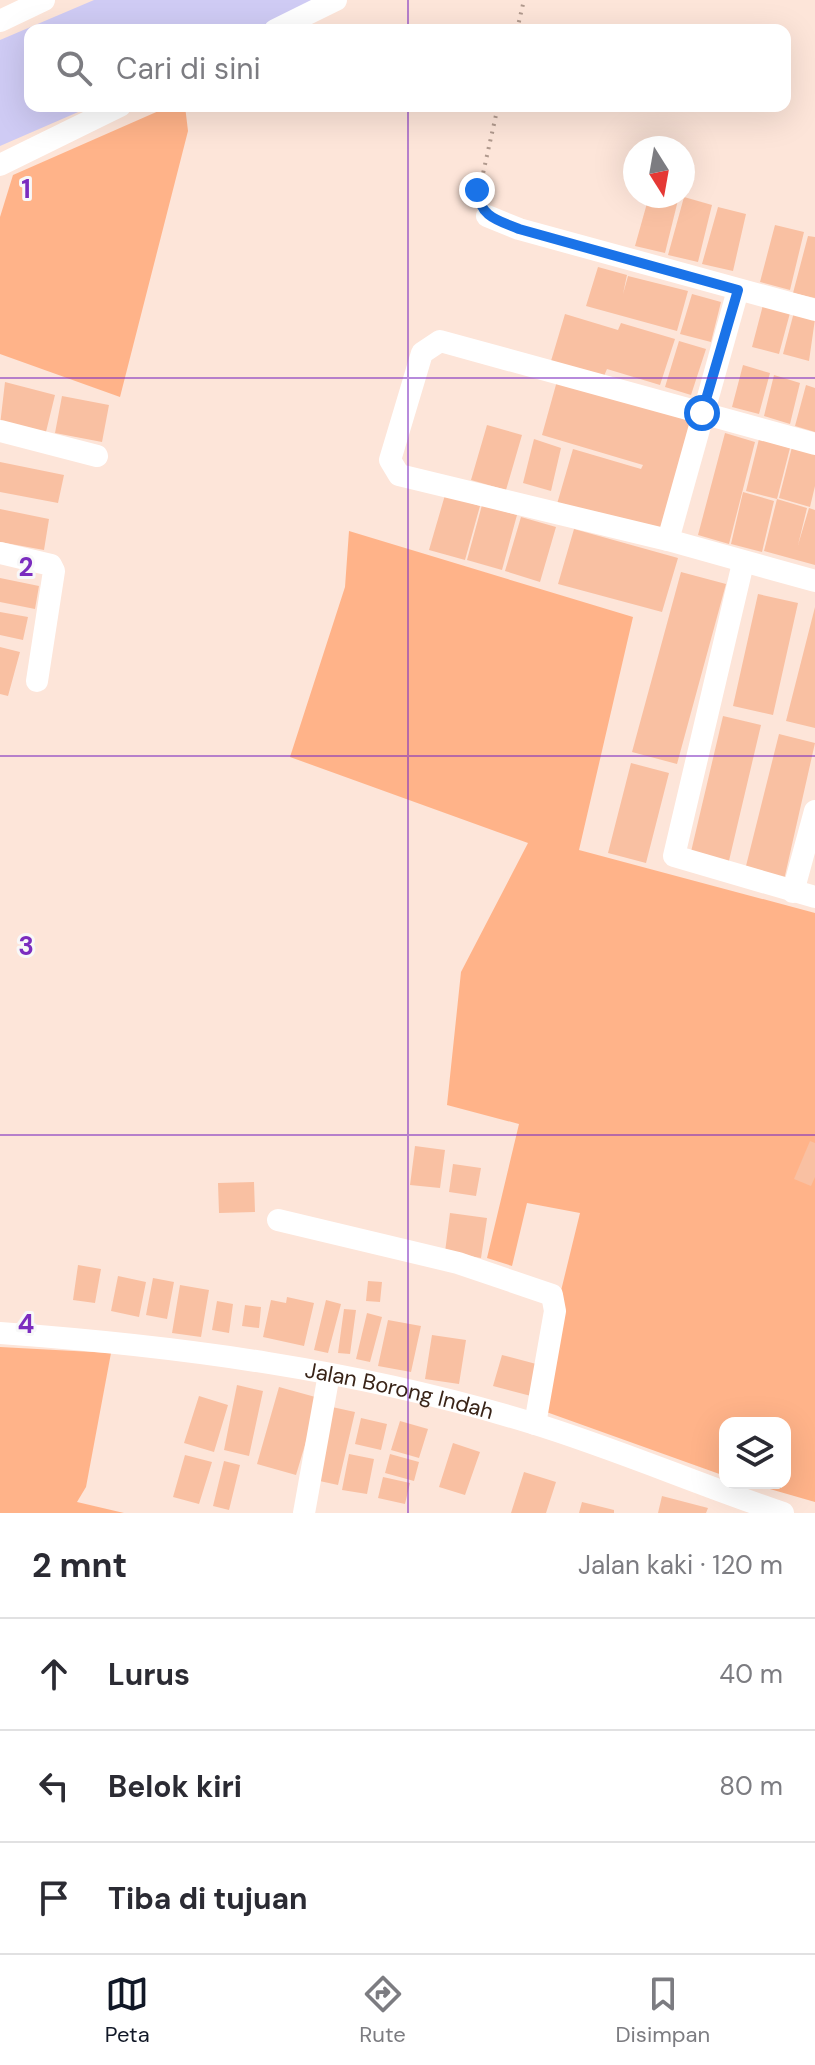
<!DOCTYPE html>
<html lang="id">
<head>
<meta charset="utf-8">
<style>
  :root { --surface:#fff; --page:#f2f2f3; --text:#2b2b33; --muted:#7c7c81; --line:#e1e1e2; --accent:#111827 }
  body { margin:0; font-family:"DM Sans",sans-serif; background:var(--page); color:var(--text) }
  .controls { position:absolute; right:24px; bottom:24px; display:grid; overflow:hidden; border-radius:16px; box-shadow:0 8px 32px #0002 }
  .controls button { width:72px; height:72px; display:grid; place-items:center; padding:0; border:0; border-bottom:2px solid var(--line); background:var(--surface); color:var(--text); font:40px sans-serif }
  .compass { position:absolute; left:623px; top:136px; width:72px; height:72px; border-radius:50%; background:var(--surface); box-shadow:0 8px 32px #0002; rotate:169deg }
  .stop { position:absolute; width:24px; height:24px; margin:-18px; border:6px solid #1a73e8; border-radius:50%; background:#fff }
  .stop.end { background:#1a73e8; border-color:#fff; box-shadow:0 2px 8px #0008 }
  .list { margin:0; padding:0; list-style:none }
  h2 { display:flex; justify-content:space-between; align-items:center; height:104px; margin:0; padding:0 32px; font-size:34px }
  h2 small { font-size:26px; font-weight:400; color:var(--muted) }
  .list li { display:grid; grid-template-columns:52px 1fr auto; gap:24px; align-items:center; box-sizing:border-box; height:112px; padding:0 32px; border-top:2px solid var(--line) }
  .list b { display:block; font-size:30px; white-space:nowrap }
  .list em { font-size:26px; font-style:normal; color:var(--muted) }
  .icon { flex:none; width:44px; height:44px; fill:none; stroke:currentColor; stroke-width:2; stroke-linecap:round; stroke-linejoin:round }
  .map { position:relative; flex:none; width:815px; height:1513px; overflow:hidden }
  .search { position:absolute; background:var(--surface); box-shadow:0 8px 32px #0002; left:24px; right:24px; top:24px; height:88px; display:flex; align-items:center; gap:20px; box-sizing:border-box; padding:0 28px; border-radius:16px; color:var(--muted); font-size:30px }
  .sheet { height:440px; background:var(--surface) }
  nav { display:flex; justify-content:space-around; align-items:center; box-sizing:border-box; height:112px; border-top:2px solid var(--line); background:var(--surface); font-size:22px; color:var(--muted) }
  nav a { display:grid; justify-items:center; gap:4px }
  nav .on { color:var(--accent) }
  .map>svg:first-child { display:block }
  .green { fill:#ffb389 }
  .water { fill:#cfcbf4 }
  .building { fill:#f9c0a2 }
  .lines { fill:none; stroke-linecap:round; stroke-linejoin:round }
  .path { stroke:#b0998d; stroke-width:4; stroke-dasharray:2 6; stroke-linecap:butt }
  .minor { stroke:#fff; stroke-width:22 }
  .route { stroke:#1a73e8; stroke-width:10 }
  .grid { fill:none; stroke:#7b2cbf; stroke-width:2; stroke-opacity:0.55 }
  .labels { text-anchor:middle; stroke-width:6; stroke-linejoin:round; paint-order:stroke }
  .street-label { font-size:22px; fill:#392418; stroke:#f8f8f8 }
  .grid-label { font-size:26px; text-anchor:middle; font-weight:bold; fill:#7b2cbf; stroke:#f8f8f8; stroke-width:6; stroke-linejoin:round; paint-order:stroke }
</style>
</head>
<body>
<div class="map">
<svg width="815" height="1513" viewBox="0 0 815 1513">
  <rect width="100%" height="100%" fill="#fde5d9"/>
  <path class="green" d="M170,106h15l3,25 -68,266 -120,-43v-137l13,-42z
    M349,531l284,86 -54,233 236,63v589l-66,-19h36v-60h-60v53l-187,-67 21,-110 21,-86 -53,-10 -15,63 -25,-8 32,-134 -72,-19 14,-133 67,-129 -238,-86 55,-170z
    M0,1347l111,6 -25,134 -9,15 47,11h-124z"/>
  <path class="water" d="M94,0h227l-60,30h-231v76h62l-92,40v-106z"/>
  <path class="building" d="M649,196h30l-14,57 -30,-7z
    M684,197l28,8 -14,57 -30,-7z
    M718,207l28,7 -13,57 -31,-7z
    M775,225l29,7 -14,58 -30,-8z
    M808,236l7,1v61l-22,-5z
    M598,267l29,8 -4,19 5,-18 60,15 -11,40 -91,-25z
    M692,294l29,8 -10,40 -31,-8z
    M763,305l27,8 -11,41 -27,-7z
    M794,312l21,7 -6,42 -26,-7z
    M565,314l53,16 3,-7 54,16 -15,46 -53,-16 -3,7 -53,-15z
    M679,341l27,8 -15,46 -26,-8z
    M743,365l27,8 -11,41 -27,-7z
    M774,375l26,8 -10,41 -26,-8z
    M557,381l135,40 -30,110 -105,-27 16,-55 68,20 2,-4 -101,-30z
    M5,382l50,13 -10,41 -45,-11z
    M806,385l9,3v44l-20,-6z
    M62,396l47,9 -7,37 -47,-9z
    M487,425l35,10 -16,55 -35,-10z
    M725,433l30,9 -26,102 -31,-9z
    M534,439l27,9 -10,43 -28,-8z
    M759,439l31,9 -13,51 -31,-8z
    M792,447l23,6v33l-5,21 -31,-9z
    M0,462l64,13 -6,28 -58,-11z
    M743,492l31,9 -12,51 -31,-8z
    M445,495l35,11 -15,54 -36,-10z
    M777,499l30,9 -9,37 11,-37 6,2v55l-51,-14z
    M482,505l35,10 -15,55 -35,-10z
    M0,509l49,10 -5,31 -44,-8z
    M521,517l35,10 -16,55 -35,-11z
    M574,529l104,29 -16,54 -104,-28z
    M681,572l45,12 -49,180 -45,-12z
    M0,578l39,8 -4,23 -35,-7z
    M758,594l40,9 -25,112 -40,-9z
    M815,607v121l-29,-7z
    M0,612l28,5 -5,23 -23,-5z
    M0,647l20,5 -12,44 -8,-2z
    M723,716l38,9 -33,140 -38,-9z
    M779,734l36,9 -31,137 -39,-10z
    M631,763l38,10 -23,90 -38,-10z
    M810,1141l5,2v34l-4,9 -17,-7z
    M415,1146l30,4 -5,38 -30,-3z
    M453,1164l28,4 -5,28 -27,-4z
    M254,1182l1,30 -36,1 -1,-30z
    M450,1213l37,5 -6,40 -36,-6z
    M78,1265l23,4 -6,34 -22,-3z
    M118,1276l28,6 -7,35 -28,-6z
    M153,1278l21,4 -7,37 -21,-4z
    M368,1281l14,1 -2,20 -14,-1z
    M180,1285l29,5 -8,47 -29,-4z
    M287,1297l27,6 -10,43 -41,-9 8,-37 15,3z
    M326,1300l15,4 -13,49 -14,-3z
    M217,1301l16,3 -4,29 -17,-3z
    M245,1305l16,2 -2,21 -17,-2z
    M344,1309l12,1 -6,44 -12,-1z
    M367,1313l15,4 -12,45 -14,-3z
    M388,1320l33,6 -10,46 -33,-6z
    M432,1335l34,5 -7,44 -34,-5z
    M502,1355l38,10 -9,31 -38,-10z
    M237,1385l26,6 -14,65 -25,-6z
    M279,1387l40,11 -23,77 -39,-11z
    M199,1396l29,9 -14,47 -30,-9z
    M332,1407l23,5 -17,73 -23,-5z
    M361,1418l26,6 -6,26 -26,-6z
    M400,1421l28,8 -9,29 -28,-8z
    M453,1443l27,9 -15,43 -26,-8z
    M349,1454l25,5 -7,35 -25,-4z
    M390,1454l29,8 -5,19 -29,-8z
    M185,1455l27,7 -13,42 -26,-7z
    M224,1461l16,4 -11,45 -16,-4z
    M524,1472l32,10 -10,31h-35z
    M383,1477l27,6 -5,21 -27,-6z
    M662,1496l46,12 -2,5h-48z
    M582,1502l32,8v3h-35z"/>
  <g class="lines">
    <path class="path" d="M517,30l7,-30
      M478,196l20,-90"/>
    <g class="minor">
      <path d="M0,21l44,-21"/>
      <path d="M275,30l61,-30"/>
      <path d="M0,165l120,-59"/>
      <path d="M487,216l32,13 296,81"/>
      <path d="M0,431l97,25"/>
      <path d="M815,444l-375,-103 -18,12 -32,107 9,15 269,65 147,41"/>
      <path d="M668,540l70,-250"/>
      <path d="M0,553l51,12 3,6 -17,110"/>
      <path d="M743,563l-69,293 141,41"/>
      <path d="M793,892l22,-81"/>
      <path d="M278,1220l180,43 94,32 3,16 -20,113"/>
      <path id="s1" d="M0,1333c180,13 359,37 532,90 85,26 167,62 251,90"/>
      <path d="M304,1513l25,-139"/>
    </g>
  </g>
  <g class="lines">
    <path class="route" d="M477,190c3,27 20,30 42,39l219,61 -36,123"/>
  </g>
  <path class="grid" d="M408,0v30M408,106v1407M0,378h815M0,756h815M0,1135h815"/>
  <g class="labels">
    <g class="street-label">
      <text dy="8" stroke="none"><textPath href="#s1" startOffset="404">Jalan Borong Indah</textPath></text>
    </g>
  </g>
  <g class="grid-label">
    <text x="26" y="198">1</text>
    <text x="26" y="576">2</text>
    <text x="26" y="955">3</text>
    <text x="26" y="1333">4</text>
  </g>
</svg>
<div class="controls">
<button><svg class="icon" aria-label="layers" viewBox="0 0 24 24"><path d="M12 4l9 5-9 5-9-5zM3 14l9 5 9-5"/></svg></button>
</div>
<svg class="compass" viewBox="-18 -18 36 36"><path d="M0-13l5 13h-10z" fill="#e53935"/><path d="M0 13l5-13h-10z" fill="#7c7c81"/></svg>
<div class="stop" style="left:702px;top:413px"></div>
<div class="stop end" style="left:477px;top:190px"></div>
<div class="search"><svg class="icon" aria-label="search" viewBox="0 0 24 24"><circle cx="10" cy="10" r="6"/><path d="M15 15l6 6"/></svg>Cari di sini</div>
</div>
<section class="sheet">
<h2>2 mnt<small>Jalan kaki · 120 m</small></h2>
<ul class="list">
<li><svg class="icon" aria-label="ahead" viewBox="0 0 24 24"><path d="M12 20V5M6 11l6-6 6 6"/></svg><div><b>Lurus</b></div><em>40 m</em></li>
<li><svg class="icon" aria-label="left" viewBox="0 0 24 24"><path d="M17 20v-9H6M10 6l-5 5 5 5"/></svg><div><b>Belok kiri</b></div><em>80 m</em></li>
<li><svg class="icon" aria-label="arrive" viewBox="0 0 24 24"><path d="M6 21V4h12l-3 4 3 4H6"/></svg><div><b>Tiba di tujuan</b></div></li>
</ul>
</section>
<nav>
<a class="on"><svg class="icon" aria-label="map" viewBox="0 0 24 24"><path d="M3 6l6-2 6 2 6-2v14l-6 2-6-2-6 2zM9 4v14M15 6v14"/></svg>Peta</a>
<a><svg class="icon" aria-label="directions" viewBox="0 0 24 24"><path d="M12 3l9 9-9 9-9-9zM9 14v-3h6M13 9l2 2-2 2"/></svg>Rute</a>
<a><svg class="icon" aria-label="saved" viewBox="0 0 24 24"><path d="M7 4h10v16l-5-4-5 4z"/></svg>Disimpan</a>
</nav>
</body>
</html>
